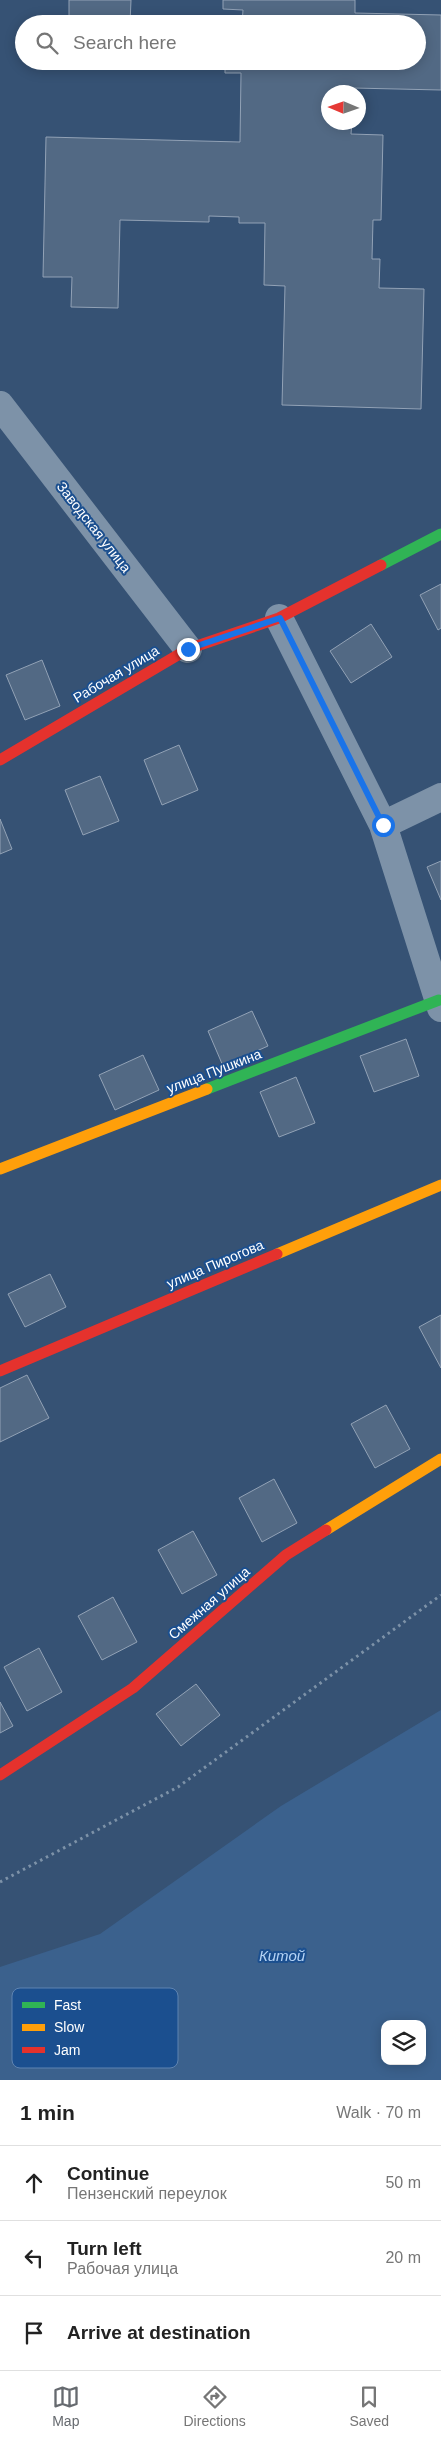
<!DOCTYPE html>
<html lang="en">
<head>
<meta charset="utf-8">
<style>
  :root { --surface:#fff; --page:#f6f6f6; --text:#222; --muted:#767676; --line:#e0e0e0; --accent:#666a6f }
  body { margin:0; font-family:Helvetica,sans-serif; background:var(--page); color:var(--text) }
  .controls { position:absolute; right:15px; bottom:15px; display:grid; overflow:hidden; border-radius:10px; box-shadow:0 2px 12px #0003 }
  .controls button { width:45px; height:45px; display:grid; place-items:center; padding:0; border:0; border-bottom:1px solid var(--line); background:var(--surface); color:var(--text); font:25px sans-serif }
  .compass { position:absolute; left:321px; top:85px; width:45px; height:45px; border-radius:50%; background:var(--surface); box-shadow:0 2px 12px #0003; rotate:272deg }
  .stop { position:absolute; width:15px; height:15px; margin:-11px; border:4px solid #1a73e8; border-radius:50%; background:#fff }
  .stop.end { background:#1a73e8; border-color:#fff; box-shadow:0 1px 5px #0008 }
  .list { margin:0; padding:0; list-style:none }
  h2 { display:flex; justify-content:space-between; align-items:center; height:65px; margin:0; padding:0 20px; font-size:21px }
  h2 small { font-size:16px; font-weight:400; color:var(--muted) }
  .list li { display:grid; grid-template-columns:32px 1fr auto; gap:15px; align-items:center; box-sizing:border-box; height:75px; padding:0 20px; border-top:1px solid var(--line) }
  .list b { display:block; font-size:19px; white-space:nowrap }
  .list p { margin:0; font-size:16px; white-space:nowrap; color:var(--muted) }
  .list em { font-size:16px; font-style:normal; color:var(--muted) }
  .icon { flex:none; width:28px; height:28px; fill:none; stroke:currentColor; stroke-width:2; stroke-linecap:round; stroke-linejoin:round }
  .map { position:relative; flex:none; width:441px; height:2080px; overflow:hidden }
  .search { position:absolute; background:var(--surface); box-shadow:0 2px 12px #0003; left:15px; right:15px; top:15px; height:55px; display:flex; align-items:center; gap:12px; box-sizing:border-box; padding:0 18px; border-radius:28px; color:var(--muted); font-size:19px }
  .sheet { height:290px; background:var(--surface) }
  nav { display:flex; justify-content:space-around; align-items:center; box-sizing:border-box; height:70px; border-top:1px solid var(--line); background:var(--surface); font-size:14px; color:var(--muted) }
  nav a { display:grid; justify-items:center; gap:2px }
  nav .on { color:var(--accent) }
  .map>svg:first-child { display:block }
  .water { fill:#3b618d; fill-rule:evenodd }
  .building { fill:#526984; stroke:#92a2b6 }
  .lines { fill:none; stroke-linecap:round; stroke-linejoin:round }
  .path { stroke:#7d92a8; stroke-width:3; stroke-dasharray:2.5 4; stroke-linecap:butt }
  .street { stroke:#7d92a8; stroke-width:28 }
  .fast { stroke:#30b455; stroke-width:11 }
  .slow { stroke:#ff9f0a; stroke-width:11 }
  .jam { stroke:#e5322d; stroke-width:11 }
  .route { stroke:#1a73e8; stroke-width:6 }
  .labels { text-anchor:middle; stroke-width:4; stroke-linejoin:round; paint-order:stroke }
  .street-label { font-size:14px; fill:#fff; stroke:#1b4f8f }
  .water-label { font-size:15px; font-style:italic; fill:#b5d3f5; stroke:#1b4f8f }
  .key { fill:#1b4f8f; stroke:#5f84b1; stroke-width:1 }
  .key-label { font-size:14px; fill:#fff }
</style>
</head>
<body>
<div class="map">
<svg width="441" height="2080" viewBox="0 0 441 2080">
  <rect width="100%" height="100%" fill="#365274"/>
  <path class="water" d="M441,1710v370h-441v-113l100,-33 181,-128zM385,2024h37v37h-37z"/>
  <path class="building" d="M69,0h62l-1,24h-61z
    M223,0h132v13l86,2v75l-88,-2 -1,4h-24v30h24l-1,12 32,1 -2,85h-8l-1,39h8l-1,29 45,1 -3,120 -139,-4 3,-119 -21,-1 1,-62h-26v-6l-30,-1v6l-89,-2 -2,88 -47,-1 1,-30h-29l3,-140 194,5 1,-69h-16v-12h192v-37h-175l1,-14 -20,-1z
    M441,584v44l-3,2 -18,-35z
    M371,624l21,33 -41,26 -21,-32z
    M42,660l18,46 -35,14 -19,-45z
    M179,745l19,45 -36,15 -18,-45z
    M100,776l19,45 -36,14 -18,-45z
    M0,819l12,30 -12,5z
    M441,861v39l-14,-33z
    M252,1011l16,35 -45,20 -15,-35z
    M406,1039l13,37 -45,16 -14,-36z
    M143,1055l16,35 -44,20 -16,-35z
    M296,1077l19,46 -36,14 -19,-45z
    M50,1274l16,33 -41,20 -17,-33z
    M441,1315v53l-22,-41z
    M27,1375l22,43 -49,24v-54z
    M386,1405l24,44 -35,19 -24,-44z
    M274,1479l23,44 -35,19 -23,-44z
    M193,1531l24,44 -35,19 -24,-44z
    M113,1597l24,45 -35,18 -24,-44z
    M39,1648l23,44 -35,19 -23,-44z
    M196,1684l24,31 -39,31 -25,-32z
    M0,1702l13,24 -13,7z"/>
  <g class="lines">
    <path class="path" d="M0,1882l178,-95 263,-192"/>
    <path class="street" d="M0,405l188,244
      M279,618l104,207 58,183
      M383,825l58,-28"/>
    <path class="fast" d="M381,565l60,-31
      M207,1089l232,-89"/>
    <path class="slow" d="M0,1169l207,-80
      M277,1254l164,-69
      M326,1530l115,-71"/>
    <path class="jam" d="M0,760l188,-111 91,-31 102,-53
      M0,1371l277,-117
      M0,1775l133,-87 153,-133 40,-25"/>
  </g>
  <g class="lines">
    <path class="route" d="M188,649l92,-31 103,207"/>
  </g>
  <g class="labels">
    <g class="street-label">
      <text transform="translate(94 527) rotate(52)" y="5">Заводская улица</text>
      <text transform="translate(116 674) rotate(-31)" y="5">Рабочая улица</text>
      <text transform="translate(214 1071) rotate(-21)" y="5">улица Пушкина</text>
      <text transform="translate(215 1264) rotate(-23)" y="5">улица Пирогова</text>
      <text transform="translate(209 1603) rotate(-41)" y="5">Смежная улица</text>
    </g>
    <g class="water-label">
      <text x="282" y="1961">Китой</text>
    </g>
  </g>
  <rect x="12" y="1988" width="166" height="80" rx="8" class="key"/>
  <rect x="22" y="2002" width="23" height="6" fill="#30b455"/>
  <rect x="22" y="2024" width="23" height="7" fill="#ff9f0a"/>
  <rect x="22" y="2047" width="23" height="6" fill="#e5322d"/>
  <g class="key-label">
    <text x="54" y="2010">Fast</text>
    <text x="54" y="2032">Slow</text>
    <text x="54" y="2055">Jam</text>
  </g>
</svg>
<div class="controls">
<button><svg class="icon" aria-label="layers" viewBox="0 0 24 24"><path d="M12 4l9 5-9 5-9-5zM3 14l9 5 9-5"/></svg></button>
</div>
<svg class="compass" viewBox="-18 -18 36 36"><path d="M0-13l5 13h-10z" fill="#e53935"/><path d="M0 13l5-13h-10z" fill="#767676"/></svg>
<div class="stop" style="left:383px;top:825px"></div>
<div class="stop end" style="left:188px;top:649px"></div>
<div class="search"><svg class="icon" aria-label="search" viewBox="0 0 24 24"><circle cx="10" cy="10" r="6"/><path d="M15 15l6 6"/></svg>Search here</div>
</div>
<section class="sheet">
<h2>1 min<small>Walk · 70 m</small></h2>
<ul class="list">
<li><svg class="icon" aria-label="ahead" viewBox="0 0 24 24"><path d="M12 20V5M6 11l6-6 6 6"/></svg><div><b>Continue</b><p>Пензенский переулок</p></div><em>50 m</em></li>
<li><svg class="icon" aria-label="left" viewBox="0 0 24 24"><path d="M17 20v-9H6M10 6l-5 5 5 5"/></svg><div><b>Turn left</b><p>Рабочая улица</p></div><em>20 m</em></li>
<li><svg class="icon" aria-label="arrive" viewBox="0 0 24 24"><path d="M6 21V4h12l-3 4 3 4H6"/></svg><div><b>Arrive at destination</b></div></li>
</ul>
</section>
<nav>
<a class="on"><svg class="icon" aria-label="map" viewBox="0 0 24 24"><path d="M3 6l6-2 6 2 6-2v14l-6 2-6-2-6 2zM9 4v14M15 6v14"/></svg>Map</a>
<a><svg class="icon" aria-label="directions" viewBox="0 0 24 24"><path d="M12 3l9 9-9 9-9-9zM9 14v-3h6M13 9l2 2-2 2"/></svg>Directions</a>
<a><svg class="icon" aria-label="saved" viewBox="0 0 24 24"><path d="M7 4h10v16l-5-4-5 4z"/></svg>Saved</a>
</nav>
</body>
</html>
